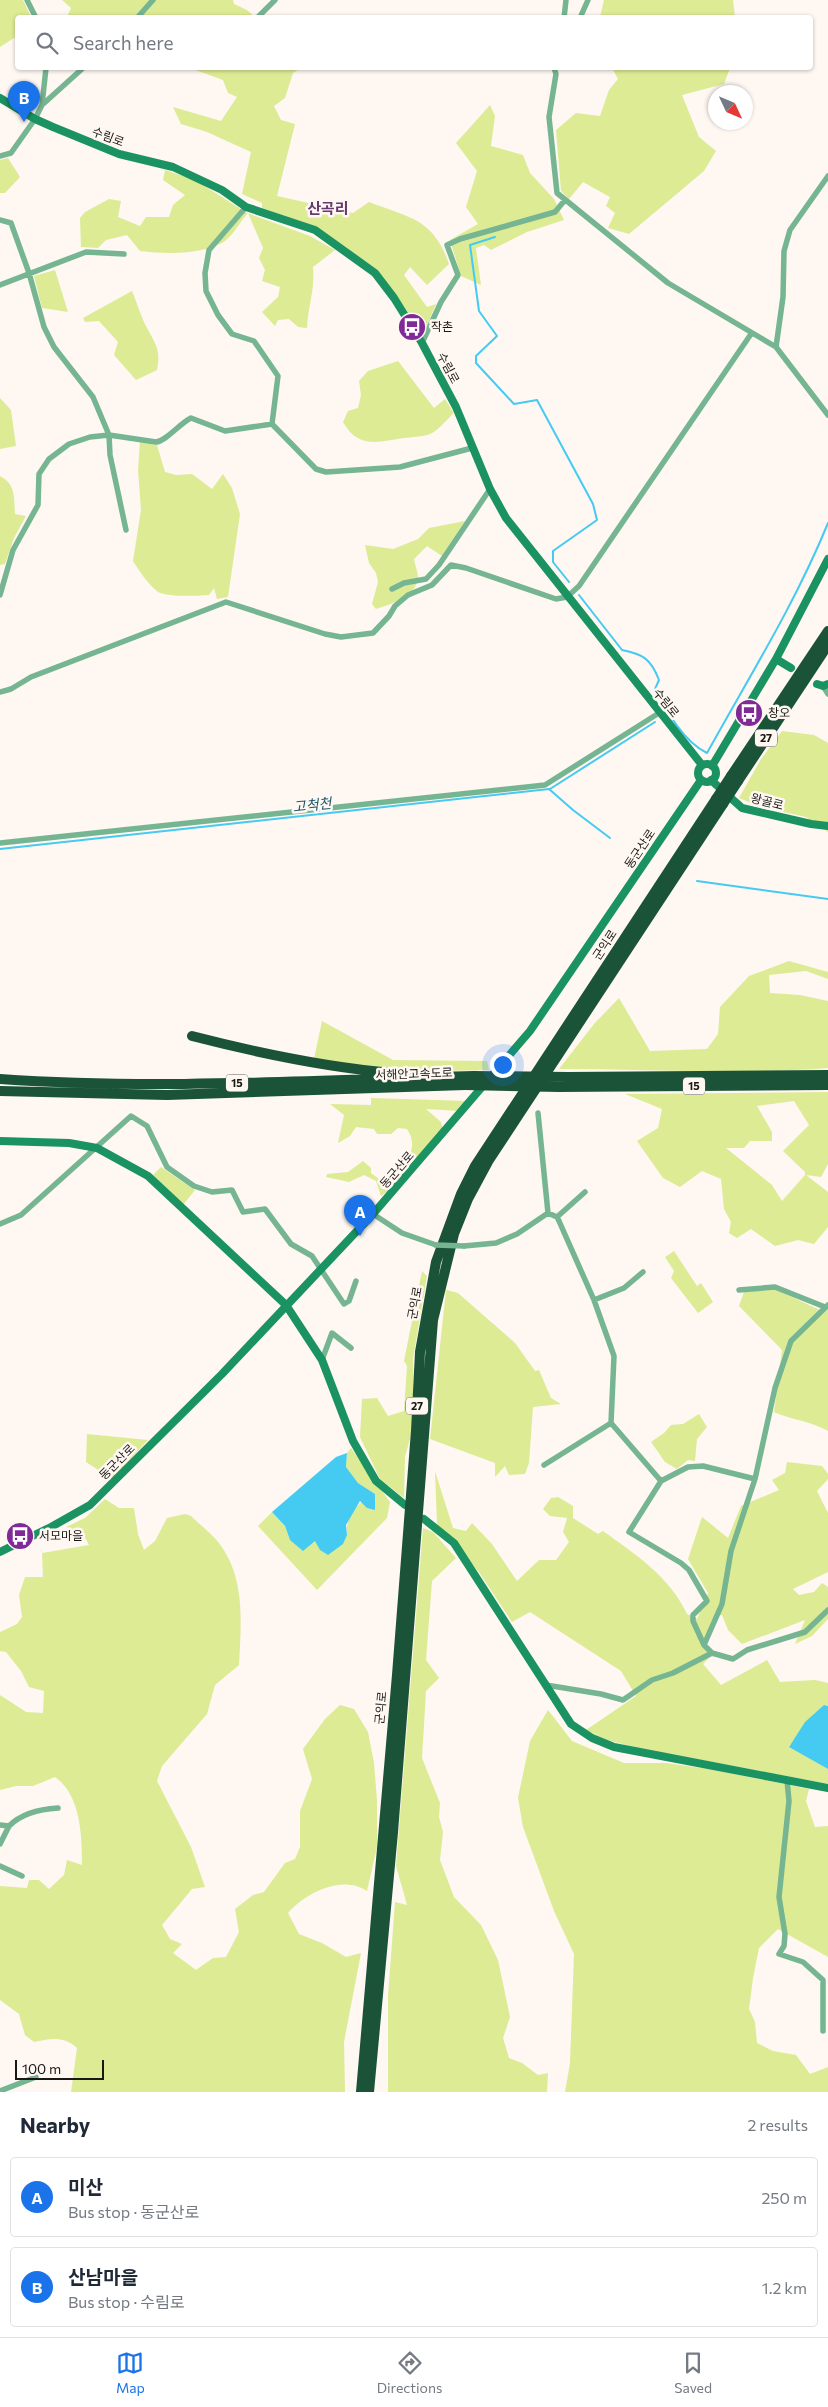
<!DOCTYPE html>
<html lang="en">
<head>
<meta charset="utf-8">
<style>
  :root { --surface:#fff; --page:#f6f6f7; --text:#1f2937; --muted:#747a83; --line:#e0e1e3; --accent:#1a73e8 }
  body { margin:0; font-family:Commissioner,"Noto Sans KR",sans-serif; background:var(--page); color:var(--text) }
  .compass { position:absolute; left:708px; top:85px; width:45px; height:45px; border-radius:50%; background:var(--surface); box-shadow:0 1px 4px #0004; rotate:134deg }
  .scale { position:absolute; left:15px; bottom:12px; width:89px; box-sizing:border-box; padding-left:5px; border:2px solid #1a1816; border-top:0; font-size:14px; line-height:18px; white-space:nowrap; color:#1a1816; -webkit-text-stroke:4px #fef7f2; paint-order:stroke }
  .you { position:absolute; left:502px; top:1064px; width:18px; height:18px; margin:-12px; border:4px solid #fff; border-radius:50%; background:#1a73e8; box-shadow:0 0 0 8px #1a73e833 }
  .badge { display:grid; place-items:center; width:32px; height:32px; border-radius:50%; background:var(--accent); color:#fff; font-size:16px; font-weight:700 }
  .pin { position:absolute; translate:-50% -41px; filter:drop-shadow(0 1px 2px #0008) }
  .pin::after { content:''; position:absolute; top:26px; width:18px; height:15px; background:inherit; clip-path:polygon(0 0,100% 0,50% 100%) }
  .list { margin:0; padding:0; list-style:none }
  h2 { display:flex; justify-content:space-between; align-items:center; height:65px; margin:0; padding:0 20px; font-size:21px }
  h2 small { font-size:16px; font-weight:400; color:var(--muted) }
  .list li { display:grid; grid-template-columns:32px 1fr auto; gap:15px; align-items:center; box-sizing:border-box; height:80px; margin:0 10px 10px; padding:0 10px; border:1px solid var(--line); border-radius:5px }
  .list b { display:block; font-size:19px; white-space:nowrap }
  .list p { margin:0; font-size:16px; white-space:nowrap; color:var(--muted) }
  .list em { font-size:16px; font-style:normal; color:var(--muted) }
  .icon { flex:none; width:28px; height:28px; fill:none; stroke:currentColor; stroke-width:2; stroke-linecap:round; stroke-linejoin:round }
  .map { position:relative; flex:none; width:828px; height:2092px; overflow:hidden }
  .search { position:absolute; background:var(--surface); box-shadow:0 1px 4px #0004; left:15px; right:15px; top:15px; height:55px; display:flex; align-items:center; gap:12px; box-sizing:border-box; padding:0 18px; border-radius:5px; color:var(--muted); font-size:19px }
  .sheet { height:245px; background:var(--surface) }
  nav { display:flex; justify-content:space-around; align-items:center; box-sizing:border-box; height:70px; border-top:1px solid var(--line); background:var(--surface); font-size:14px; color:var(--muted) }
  nav a { display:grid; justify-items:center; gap:2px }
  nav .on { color:var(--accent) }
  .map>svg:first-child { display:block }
  .green { fill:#ddeb95; fill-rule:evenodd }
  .water { fill:#45caf2 }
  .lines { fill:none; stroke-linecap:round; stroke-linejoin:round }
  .stream { stroke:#45caf2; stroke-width:2 }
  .street { stroke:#75b592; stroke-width:5.5 }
  .secondary { stroke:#1a9261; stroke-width:8 }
  .highway { stroke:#1b5339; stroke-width:10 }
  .street-bridge { stroke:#75b592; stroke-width:5.5 }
  .highway-bridge { stroke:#1b5339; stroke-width:10 }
  .labels { text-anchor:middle; stroke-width:5; stroke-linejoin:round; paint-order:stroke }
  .shield { fill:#fef7f2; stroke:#5e5b58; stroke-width:1 }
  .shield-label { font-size:11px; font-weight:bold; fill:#1a1816 }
  .street-label { font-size:12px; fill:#1a1816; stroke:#fef7f2 }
  .poi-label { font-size:12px; fill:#1a1816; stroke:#fef7f2; text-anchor:start }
  .water-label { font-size:14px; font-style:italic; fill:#225869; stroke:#fef7f2 }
  .quarter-label { font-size:15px; font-weight:bold; fill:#643a71; stroke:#fef7f2 }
</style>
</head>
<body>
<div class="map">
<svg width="828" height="2092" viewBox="0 0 828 2092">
  <rect width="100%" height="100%" fill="#fef7f2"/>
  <path class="green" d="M0,0h23l8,17 -13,1 -1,18 -17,11z
    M62,0h171l1,4 13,6 8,7h-188l4,-9z
    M604,0h129l2,17h-135z
    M190,68h111l-8,5 -8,25 -11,8 7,14 14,4 -18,72 76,17 16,-11c41,16 64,16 80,62l-22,21 -17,-18 -6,8 23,32 9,-3 -13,30 -45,-64 -67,-45 -49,-17v-5l-20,-9 9,-42 -44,-20 -26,-8 -8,-17 48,14 16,-24 -9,-4 -5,-13z
    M612,68h118l-6,16 -42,11 17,42 17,14 -12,20 -75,63 -21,-6 7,-15 -9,-7 4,-9 -27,-15 -14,17 -8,-8 -5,-61 20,-17 24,3 9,-26 9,-11z
    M490,105l5,11 -4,30 32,9 7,18 24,26 10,21 -37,12 -36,18 -7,-5 -8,3 5,37 -20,-9 -11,-36 28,-16 -12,-17 11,-36 -21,-28z
    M8,158l12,19 -15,16h-5v-33z
    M165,170l30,10 52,33 63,23 25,14 -22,17c2,25 -5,38 -6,61l-9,-1 -9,-8 -11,1 -3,6 -13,-14 16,-15 2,-10 -18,-6 3,-11 -6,-12 4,-10 -15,-35c-8,8 -16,25 -26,30 -24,12 -56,11 -82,8l-13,-16 -21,5 -8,8 -17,-1 -1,-29 5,-6 24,-13 12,2 -3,16 22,9 6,-9h23l4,-12 12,-10 -22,-15z
    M55,270l13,42 -26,-4 -8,-32z
    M132,291c5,12 9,26 15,37 9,17 14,22 10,42l-21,10 -22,-25 4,-13 -19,-21 -14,1 -2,-4z
    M398,361l36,47 11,-9 9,14c-7,6 -15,17 -24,21 -8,3 -18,3 -26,4 -26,4 -46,11 -61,-16l5,-11 10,-3 3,-13 -2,-14 9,-10z
    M0,398l11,12 5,36 -16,3z
    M140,441l17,4 8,27 11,3 16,-1 20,15 11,-15 9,14 8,26 -12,83 -11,2 -3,-11 -5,7c-11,1 -42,2 -51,-3 -10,-8 -18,-20 -25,-31l8,-51 -3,-40z
    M0,476c16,8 14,22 15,38l11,2 -12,22 -9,26 -5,1z
    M465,521l-23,35 -15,-10 -13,13c1,6 4,13 4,19 -2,19 -27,26 -42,31l-4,-5 6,-22 -2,-9 -7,-10 -4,-18 28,4 25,-10 11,-11z
    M782,731l32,4 14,8v89l-22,-15 -45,-10 -22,-9 22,-39z
    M789,961l39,11v7l-22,-8 -37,4 1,18 30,2 28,6v67c-90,7 -179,1 -269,1l35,-45 25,-26 31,53 57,-2 11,-15 2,-27 29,-31z
    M322,1021l71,39 94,1 2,9c-59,2 -117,1 -175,-11z
    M828,1092v72l-7,13 -15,-2 22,17v35l-14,17 -16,-4 -23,6 -24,-17 -14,9 -8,-5 2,-11 -7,-13 -3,-30 -19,-8 -22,16 -17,-9 -26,-37 21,-13 4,-19 -37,-15zM794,1101l15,24 -26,26 22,21v3l-23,26 -10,-16 -46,-37h18l6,-7h22v-9l-15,-26z
    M371,1098l96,3 -8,10 -33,-2 15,13 2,8 -31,36h-8c8,-12 12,-24 3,-37l-9,-1 -7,6h-14l-3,-5 -18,-2 -6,9 -12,7 6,-28 -14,-11 41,1z
    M363,1161l8,7v5l17,13 3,-4 5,3 -15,11 -5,-15 -12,-6 -15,7 -23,-5 1,-3 21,-2z
    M161,1167l34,23 -12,15 -30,-30z
    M674,1251l23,35 4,-3 12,19 -15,11 -27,-35 3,-7 -9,-14z
    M422,1271l5,5 -14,83 1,65 -9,33 -1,41 -24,-19 -20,-42 2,-38 15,-1 11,18 16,-5 3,-45 -3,-5z
    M775,1289l49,23 4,-5v124c-17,-10 -36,-11 -54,-19l8,-62 -43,-44 5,-14z
    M446,1290l12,3 57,50 20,28 4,-1 12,28 10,6 -28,3 -4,56 -4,11 -16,1 -4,-9 -10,11v-14l-65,-24z
    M699,1414l8,13 -10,12 -2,22 -7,-1 -11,9 -12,-7 -14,-20 13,-9 7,-8 12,-1z
    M87,1434l61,6 -36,39 -26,-17z
    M351,1448l39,54 -3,16 -70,72 -59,-64 14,-14 13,14 5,14 18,5 7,-4 32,-6c-2,-20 11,-33 28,-41l-17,-11 -12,-16 1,-14z
    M787,1462l35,4 6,8v5l-11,12 11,22v59l-35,17 6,6 15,-3 8,-9 6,4v32l-16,17 -17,8 10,-24 -63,24 -14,-14 -6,-15 -4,1 -12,28 5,12 -8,8 18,21 46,-25 13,22 35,-2 13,3v23l-4,-1 -35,41 39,23v15l-190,-36 -31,-8 -21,-10 50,-34 -15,-25 -91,-59 -18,10 -33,-50 -42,-48 -2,-53 18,57 13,3 6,-8 20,21 25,37 22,-21h17l13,-18 -6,-10 4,-14 -17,-2 -7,-7 8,-11 7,-1 15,9v12l25,16 5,-3c32,23 67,46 84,83l10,5 11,-26 -20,-34 14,-42 26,21 13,-32 38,-16 -7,-10 13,-7z
    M105,1499l14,9h15l4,26 6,16 11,-9 12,-23 18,-4 6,2c9,9 20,17 28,27 27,36 22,79 20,122l-24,20 -8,29 -45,52 -5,15 34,66 14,40 -13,2 -30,36 8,14 12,5 -9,9 23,17 17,-12 13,-1 13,-25 -4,-23 18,-14 11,-3 21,-29 10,-4 5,-12v-36l12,-32 -9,-30 22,-30 15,-14 14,4 14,23 6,31 3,37v47l-10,44c-25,-17 -62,2 -79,22l11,21 23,9 24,14 15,-4 -17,89 1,50h-274l6,-44c-12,-12 -27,-10 -43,-6l-9,-7 -6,-21 -19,-14v-114l27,2 2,-8h10l10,9 15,-14 3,-15 15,5c0,-29 -1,-70 -27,-88l-22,9h-17l-16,4v-95l26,17 17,1 1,-22 -15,-4 -8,-16 -15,-19 -6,-1v-19l17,-8 5,-7 -3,-22 6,-18h18l-1,-24 47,-8 -7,-13 -16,-5 19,-9z
    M423,1528l10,4 23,26 -24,23 -6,79 13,18 -13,13 -4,67 18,45 -1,14 4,15 -3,28 14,37 27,28 17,35 12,57 -7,21 6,20 13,5 16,12 10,-2 -1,19h-159v-96l7,-94 12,3 -11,-39z
    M548,1710l24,31 52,22h42l43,6 100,20 -3,12 9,26 13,-1v131l-50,-28 -19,19 -6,30 -4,31 6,13 2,21 16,8 23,4 14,19 18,-7v25h-263l5,-29 4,-109 -20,-43 -31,-84 -5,-29 12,-57z"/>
  <path class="water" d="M347,1453l-1,14 12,16 17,11v16l-8,-2 -7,-7 -14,24 1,10 -4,9 -15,11 -8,-5 -5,-9 -12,10 -13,-11 -5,-14 -13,-14 64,-55z
    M824,1705l4,1v63l-39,-22 16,-25z"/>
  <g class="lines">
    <path class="stream" d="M495,237l-25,8 9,66 18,25 -21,20v7l38,41 23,-4 56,104 4,16 -44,31v11l16,20
      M579,595l43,55c21,4 29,9 37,30l-4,9c13,24 28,52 52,64 42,-76 88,-149 121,-230
      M550,789l105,-67
      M0,849l549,-60 24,21 37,28
      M697,881l131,18"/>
    <path class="street" d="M27,0l9,18
      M137,18l16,-18
      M257,18l18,-18
      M564,18l2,-18
      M580,18l8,-18
      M554,68l2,6 -7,43 8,76 111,90 108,64
      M42,105l4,-37
      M0,156l11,-3 24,-34 7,-14 41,-37
      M828,176l-38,54 -6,21 -1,46 -7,50 52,68
      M0,220l11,3 18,50 15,54 10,20 39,50 16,38 47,7c10,-1 23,-18 35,-24l34,13 47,-7 6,-48 -24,-35 -22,-7 -14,-19 -12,-24 -1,-18 4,-23 37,-43
      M0,285l86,-33 38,2
      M422,343l19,-41 17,-27 -11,-30 13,-6 95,-27 10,-12
      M272,424l44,45 10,3 74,-5 72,-19
      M392,589l12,-6 22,-4 13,-14 51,-76
      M0,595l13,-45 25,-45 1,-31 10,-15 20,-15 21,-7 19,-2 1,20 16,75
      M823,686l5,8
      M0,692l11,-3 20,-12 195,-75 99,32 16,3 32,-4 16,-17 6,-10 13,-11 24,-10 19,-20 15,3 90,31 11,-2 12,-11 172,-252
      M0,843l545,-58 114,-72
      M538,1113l10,100
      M373,1214l29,19 34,12
      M557,1217l28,-25
      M0,1224l21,-9 110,-99 16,10 20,41 27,19 18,6 20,-2 11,22 22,-3 26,35 21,12 32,48 5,-3 7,-20
      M464,1246l32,-3 21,-9 31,-21 9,4 2,4 35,79 20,56 -3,67 50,58 -32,51 52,31 8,7 18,31 -14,14v6l11,24 8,8 21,6 14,-9 58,-18 23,-22
      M739,1290l36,-3 50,20
      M594,1300l30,-12 19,-16
      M322,1360l10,-27 19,15
      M544,1465l67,-42
      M661,1481l27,-14 15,-1 52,13 20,-91 16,-47 37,-36
      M704,1645l18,-41 9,-53 24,-72
      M546,1685l55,9 22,6 29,-20 21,-7 39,-20
      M787,1780l2,21 -10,96 6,37 -1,12 -5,8 24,8 20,18v51
      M0,1825l9,1c13,-13 31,-17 49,-18
      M0,1844l9,-18
      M0,1866l22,10
      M0,2091l36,-14"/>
    <path class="secondary" d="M0,98l35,21 18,8 66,27 54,13 49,23 24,17 69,23 60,43 19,25 28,45 34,64 34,82 16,29 196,247
      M776,659l15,9
      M817,684l6,2 5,-2
      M698 773a9 9 0 1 1 18 0a9 9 0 1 1-18 0Z
      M712,766l64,-107 52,-100
      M711,780l31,28 69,16 17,2
      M0,1141l69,2 28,5 51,28 138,129 36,55 31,81 23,40 29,24
      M424,1519l30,24 117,181 21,14 22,9 214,41
      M0,1552l51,-25 39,-22 132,-131 151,-160 157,-183 171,-251"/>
    <path class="highway" d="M731,776l97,-145
      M738,781l90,-136
      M192,1036c66,17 132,31 201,37
      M568,1077l260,-2
      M0,1079c158,11 316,1 474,-3
      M559,1087l269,-2
      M0,1091l167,4 298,-10
      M361,2092l36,-417 19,-244 4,-79 16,-90 25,-68 14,-28 241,-367
      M369,2092l24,-260 40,-512 21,-86 14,-35 21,-39 234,-356"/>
    <path class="street-bridge" d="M436,1245l28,1"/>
    <path class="highway-bridge" d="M716,799l15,-23
      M723,804l15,-23
      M474,1076l94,1
      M465,1085l94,2"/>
  </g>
  <defs>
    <symbol id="bus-disc" viewBox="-11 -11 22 22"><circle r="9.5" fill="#802a98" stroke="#fef7f2"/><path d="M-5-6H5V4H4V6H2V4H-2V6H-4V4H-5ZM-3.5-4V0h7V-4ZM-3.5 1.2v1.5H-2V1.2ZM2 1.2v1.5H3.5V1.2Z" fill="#fff"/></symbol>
  </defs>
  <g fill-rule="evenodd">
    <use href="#bus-disc" x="396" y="311" width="32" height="32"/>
    <use href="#bus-disc" x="733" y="697" width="32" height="32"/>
    <use href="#bus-disc" x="4" y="1520" width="32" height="32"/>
  </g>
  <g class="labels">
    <g class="shield">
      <rect x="755" y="729.5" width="22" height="17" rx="4"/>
      <rect x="226" y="1074.5" width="22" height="17" rx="4"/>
      <rect x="683" y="1077.5" width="22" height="17" rx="4"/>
      <rect x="406" y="1397.5" width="22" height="17" rx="4"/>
    </g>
    <g class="shield-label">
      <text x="766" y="742">27</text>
      <text x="237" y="1087">15</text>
      <text x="694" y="1090">15</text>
      <text x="417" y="1410">27</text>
    </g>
    <g class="street-label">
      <text transform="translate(108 137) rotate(21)" y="4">수림로</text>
      <text transform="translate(448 368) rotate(62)" y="4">수림로</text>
      <text transform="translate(666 703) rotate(51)" y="4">수림로</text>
      <text transform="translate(767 802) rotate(14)" y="4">왕골로</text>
      <text transform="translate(640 849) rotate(-56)" y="4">동군산로</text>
      <text transform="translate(605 945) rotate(-57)" y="4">군익로</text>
      <text transform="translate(414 1074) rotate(-2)" y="4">서해안고속도로</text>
      <text transform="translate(397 1170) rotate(-49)" y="4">동군산로</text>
      <text transform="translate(415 1303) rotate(-80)" y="4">군익로</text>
      <text transform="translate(117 1462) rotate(-45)" y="4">동군산로</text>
      <text transform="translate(381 1708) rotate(-85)" y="4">군익로</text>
    </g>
    <g class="poi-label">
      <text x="431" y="331">작촌</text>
      <text x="768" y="717">창오</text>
      <text x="39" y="1540">서모마을</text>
    </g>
    <g class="water-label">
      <text transform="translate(312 805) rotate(-6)" y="5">고척천</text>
    </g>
    <g class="quarter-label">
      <text x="328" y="214">산곡리</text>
    </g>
  </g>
</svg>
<svg class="compass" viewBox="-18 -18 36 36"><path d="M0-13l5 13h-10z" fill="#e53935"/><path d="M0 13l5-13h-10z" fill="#747a83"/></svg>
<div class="scale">100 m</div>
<div class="you"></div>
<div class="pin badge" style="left:360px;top:1236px">A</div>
<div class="pin badge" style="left:24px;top:122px">B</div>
<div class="search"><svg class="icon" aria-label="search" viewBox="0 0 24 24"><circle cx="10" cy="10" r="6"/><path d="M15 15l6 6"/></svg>Search here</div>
</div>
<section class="sheet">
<h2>Nearby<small>2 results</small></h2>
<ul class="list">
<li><span class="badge">A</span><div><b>미산</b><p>Bus stop · 동군산로</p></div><em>250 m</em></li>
<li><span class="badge">B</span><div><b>산남마을</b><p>Bus stop · 수림로</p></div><em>1.2 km</em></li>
</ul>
</section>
<nav>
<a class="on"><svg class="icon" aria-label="map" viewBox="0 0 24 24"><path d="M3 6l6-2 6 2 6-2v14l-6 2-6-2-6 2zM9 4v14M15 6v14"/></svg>Map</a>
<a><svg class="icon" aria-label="directions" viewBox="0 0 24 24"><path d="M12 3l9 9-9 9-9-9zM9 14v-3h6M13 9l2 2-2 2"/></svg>Directions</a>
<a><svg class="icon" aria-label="saved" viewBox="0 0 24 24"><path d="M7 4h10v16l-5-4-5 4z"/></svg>Saved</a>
</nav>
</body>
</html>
